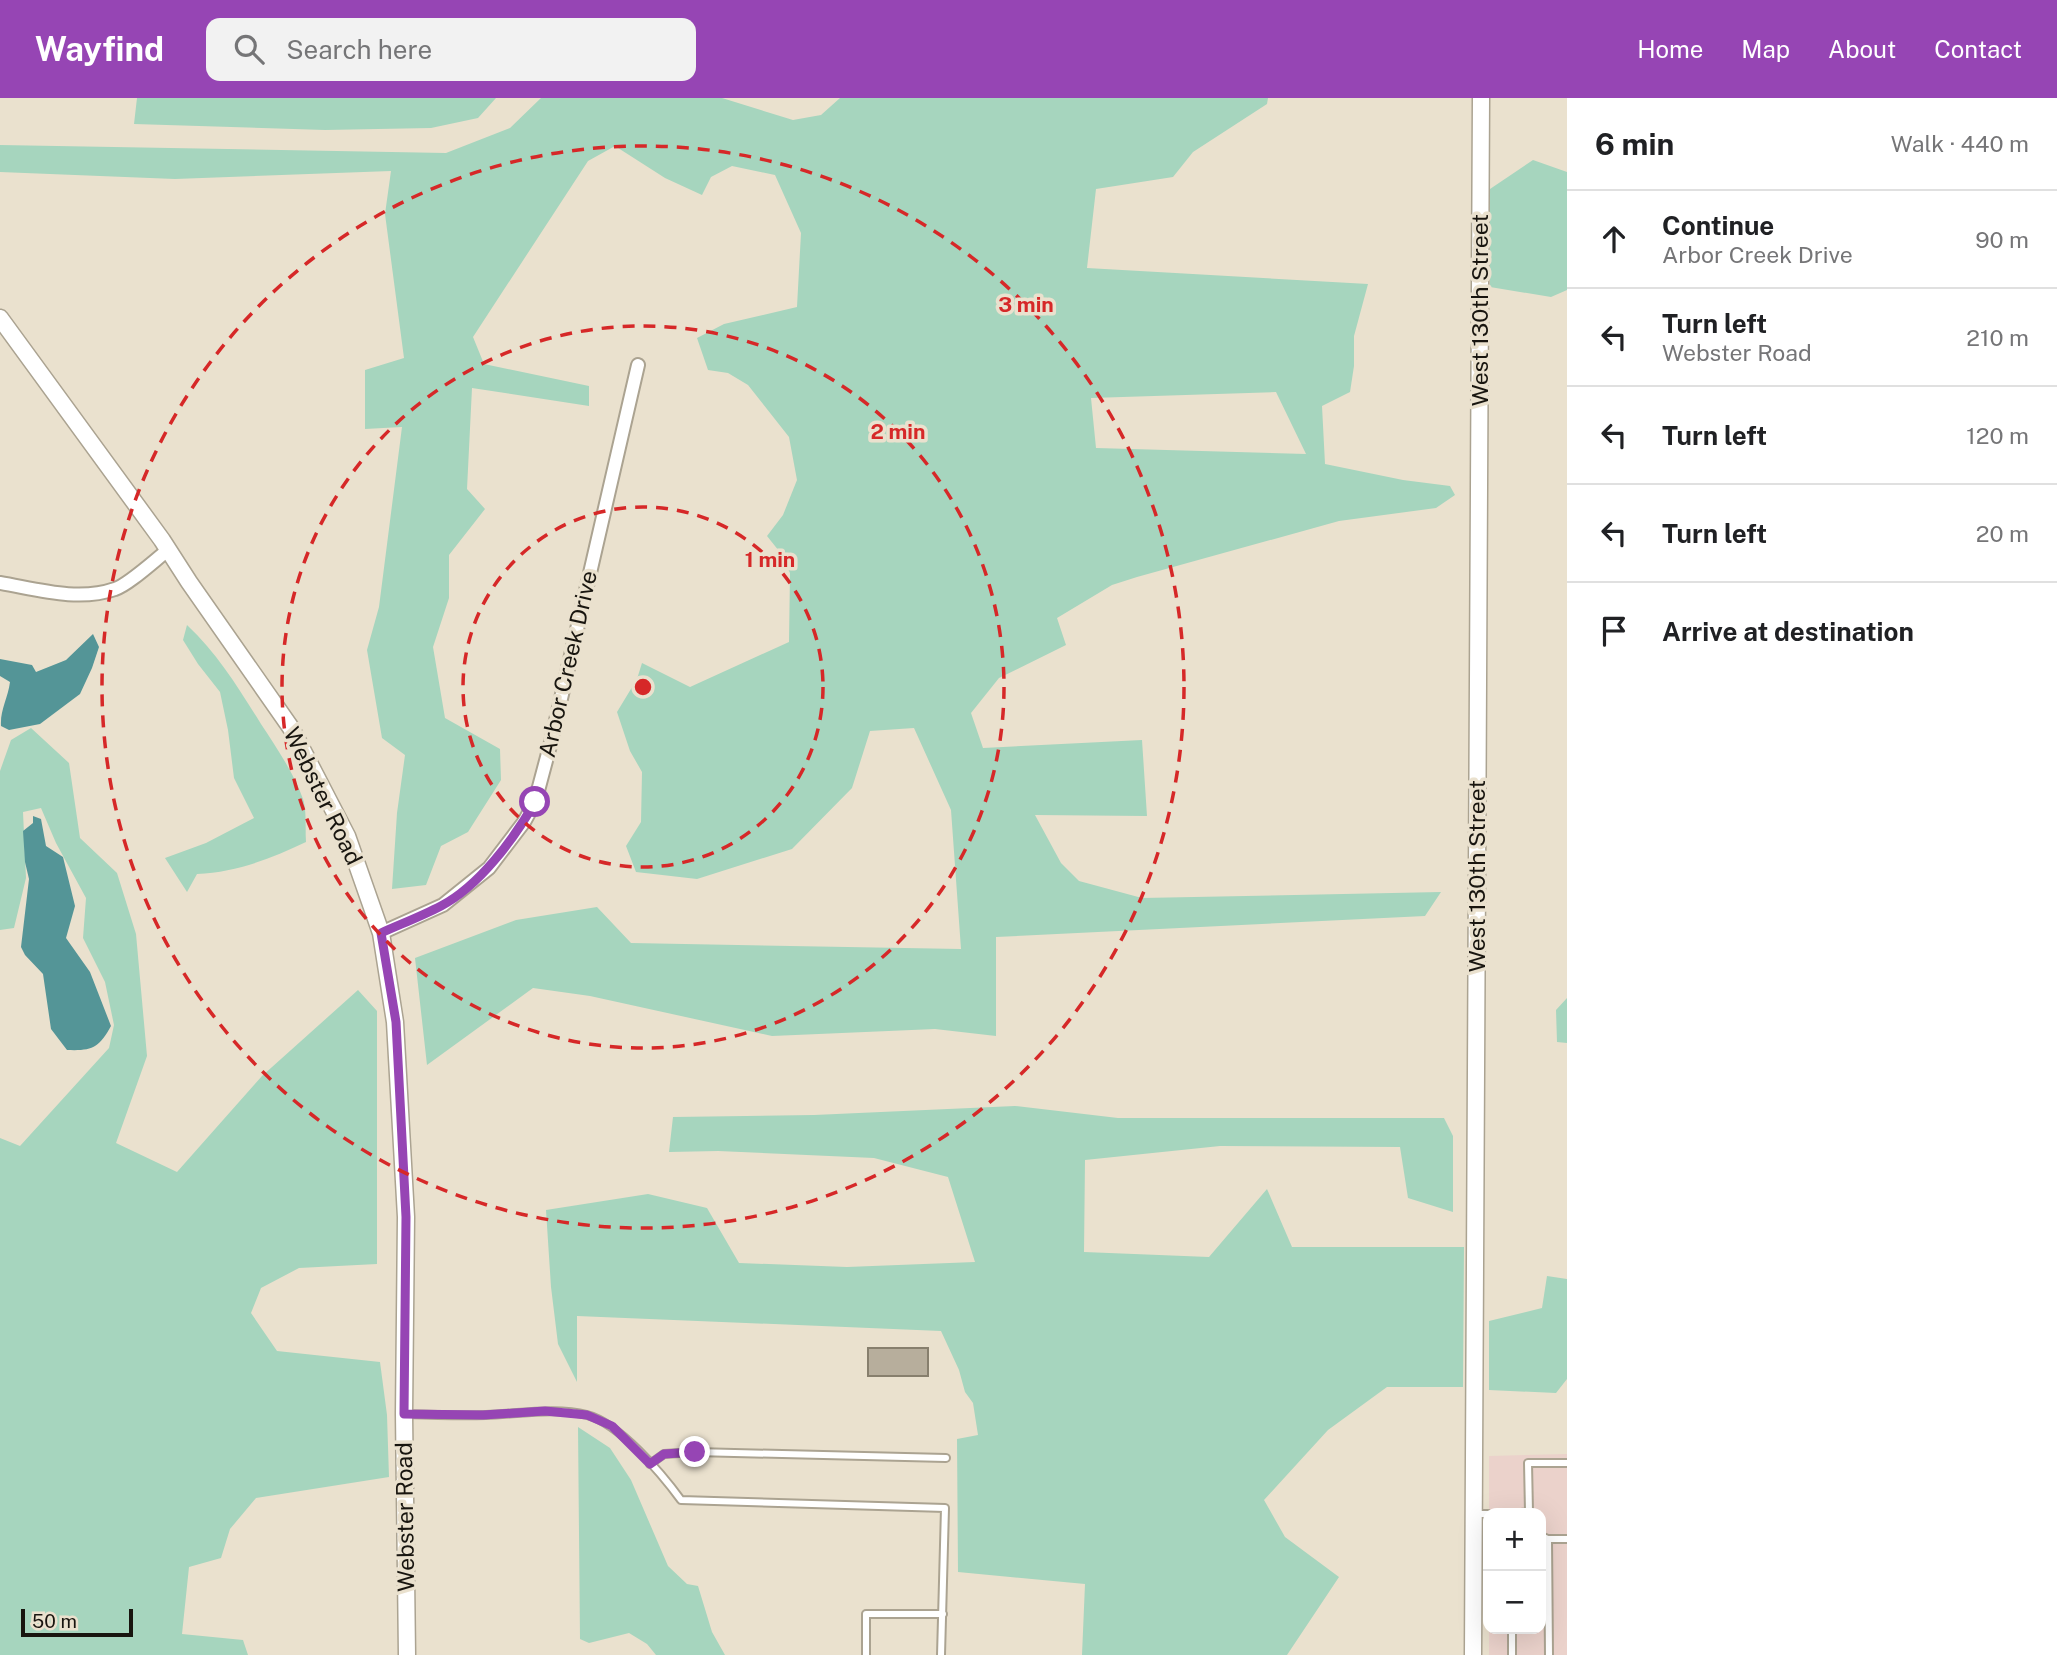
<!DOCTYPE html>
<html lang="en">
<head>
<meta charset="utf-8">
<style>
  :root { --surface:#fff; --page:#f2f2f2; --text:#202124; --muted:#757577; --line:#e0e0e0; --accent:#9645b4 }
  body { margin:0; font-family:"Public Sans",sans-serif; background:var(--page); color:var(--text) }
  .controls { position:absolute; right:21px; bottom:21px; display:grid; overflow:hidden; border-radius:14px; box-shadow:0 7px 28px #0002 }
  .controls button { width:63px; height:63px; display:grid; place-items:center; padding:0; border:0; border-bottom:2px solid var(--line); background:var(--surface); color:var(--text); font:35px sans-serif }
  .scale { position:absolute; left:21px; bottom:18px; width:112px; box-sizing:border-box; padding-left:7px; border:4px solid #18150f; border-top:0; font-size:19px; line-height:24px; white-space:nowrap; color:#18150f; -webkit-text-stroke:5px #eae1ce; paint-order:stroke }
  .stop { position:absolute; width:21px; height:21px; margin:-16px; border:5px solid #9645b4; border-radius:50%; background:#fff }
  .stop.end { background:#9645b4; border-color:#fff; box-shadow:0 2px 7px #0008 }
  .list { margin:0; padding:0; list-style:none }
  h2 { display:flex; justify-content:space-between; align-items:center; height:91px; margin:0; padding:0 28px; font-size:30px }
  h2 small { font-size:23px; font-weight:400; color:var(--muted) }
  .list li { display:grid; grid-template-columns:46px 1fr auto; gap:21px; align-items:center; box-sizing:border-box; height:98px; padding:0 28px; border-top:2px solid var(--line) }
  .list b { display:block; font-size:26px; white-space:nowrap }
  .list p { margin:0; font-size:23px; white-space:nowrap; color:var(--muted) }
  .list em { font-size:23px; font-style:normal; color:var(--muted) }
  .icon { flex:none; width:38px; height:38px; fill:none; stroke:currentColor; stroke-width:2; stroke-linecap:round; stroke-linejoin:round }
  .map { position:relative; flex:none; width:1567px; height:1557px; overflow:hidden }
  header { display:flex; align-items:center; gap:42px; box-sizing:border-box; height:98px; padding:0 35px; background:var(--accent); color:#fff }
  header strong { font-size:33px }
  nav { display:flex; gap:38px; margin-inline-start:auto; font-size:24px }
  .search { width:490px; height:63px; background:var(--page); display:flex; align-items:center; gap:18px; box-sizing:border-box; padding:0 24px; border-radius:14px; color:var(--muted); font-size:26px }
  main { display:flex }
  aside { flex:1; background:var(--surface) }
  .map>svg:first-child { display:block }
  .commercial { fill:#ebd2cb }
  .green { fill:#a6d5be; fill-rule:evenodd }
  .water { fill:#549597 }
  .building { fill:#b7ae9c; stroke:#877f6d; stroke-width:2 }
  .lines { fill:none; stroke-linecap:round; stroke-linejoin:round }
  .lane-casing { stroke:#aba391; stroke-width:10 }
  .street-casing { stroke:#aba391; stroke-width:16 }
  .secondary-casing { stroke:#aba391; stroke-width:19 }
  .lane { stroke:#fff; stroke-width:6 }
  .street { stroke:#fff; stroke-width:12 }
  .secondary { stroke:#fff; stroke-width:16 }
  .route { stroke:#9645b4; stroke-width:9 }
  .ring { fill:none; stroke:#d62828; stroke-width:3.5; stroke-dasharray:12 9 }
  .labels { text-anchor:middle; stroke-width:7; stroke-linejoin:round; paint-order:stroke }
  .street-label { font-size:23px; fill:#18150f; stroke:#eae1ce }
  .centre { fill:#d62828; stroke:#eae1ce; stroke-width:3.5 }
  .ring-label { font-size:21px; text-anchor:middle; font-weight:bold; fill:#d62828; stroke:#eae1ce; stroke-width:7; stroke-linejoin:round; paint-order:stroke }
</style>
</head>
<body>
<header>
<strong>Wayfind</strong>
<div class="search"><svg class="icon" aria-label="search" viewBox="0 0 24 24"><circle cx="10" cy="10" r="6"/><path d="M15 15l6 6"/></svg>Search here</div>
<nav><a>Home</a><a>Map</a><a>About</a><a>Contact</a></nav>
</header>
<main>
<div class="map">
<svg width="1567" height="1557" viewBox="0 0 1567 1557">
  <rect width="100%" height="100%" fill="#eae1ce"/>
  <path class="commercial" d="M1567,1356v201h-78v-26h52v-116h-52v-57z"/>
  <path class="green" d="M137,0h359l-18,20 -47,10 -106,2 -191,-6z
    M541,0h181l71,22 28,-5 19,-17h428l-1,6 -74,48 -20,25 -77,12 -9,79 281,16 -14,52v30l-4,26 -28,14 3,58 78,16 47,6 5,9 -19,13 -97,13 -202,56 -25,8 -55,33 9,27 -67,33 -28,35 12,35 159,-8 5,76 -112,-1 26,48 18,18 63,17 299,-6 -16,24 -429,21v99l-61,-7 -163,7 -182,-40 -57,-8 -106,77 -12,-107 101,-38 81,-13 34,36 330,6 -10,-139 -37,-82 -44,3 -18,57 -60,61 -95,30 -61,-7 -10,-26 15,-24 1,-50 -12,-21 -13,-39 20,-33 5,-16 48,24 99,-45 1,-69 -11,-22 -12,-15 16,-21 14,-35 -8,-43 -41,-52 -20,-12 -20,-3 -11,-32 27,-14 73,-17 4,-74 -26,-58 -43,-9 -21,11 -9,18 -37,-17 -50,-32 -27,15 -115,176 11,27 105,22v20l-117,-18 -5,101 18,20 -36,46v43l-16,49 12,71 55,31 1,31 -33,52 -27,14 -15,39 -34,4 5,-76 8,-58 -23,-17 -15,-88 12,-43 23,-180 -37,2v-59l39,-12 -19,-144 6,-43 -216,8 -175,-7v-27l446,8 64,-25zM1276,294l30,62 -210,-6 -5,-50z
    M1533,62l34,12v118l-16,7 -61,-10v-98z
    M187,527c31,29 52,64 74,99 15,23 33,49 42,75 4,13 2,30 3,43 -36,17 -69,30 -109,32l-10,18 -22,-34 41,-15 48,-25 -20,-40 -6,-48 -8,-38 -22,-28 -15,-24z
    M31,630l38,35 11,75 37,35 19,61 11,122 -31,87 61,29 85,-96 96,-86 19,21v253l-78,4 -38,20 -10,25 26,38 103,11 7,53 2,62 -133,21 -26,31 -9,29 -32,9 -7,67 61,6 5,15h-248v-517l20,8 89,-98 5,-23 -9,-43 -22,-44 3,-40 -30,-55 -15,-35 -18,4 3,66 -12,50 -14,2v-159l11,-31z
    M1567,900v45l-10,-1 -1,-32z
    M1015,1008l103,12h326l9,18v76l-45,-14 -8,-51 -180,-1 -135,14 -1,92 125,5 58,-68 25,58h172l-1,140h-76l-59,43 -64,70 21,37 54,40 -52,78h-205l3,-71 -127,-12 -1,-133 21,-4 -5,-32 -8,-11 -6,-22 -18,-39 -364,-15v66l-19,-38 -7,-57 -5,-77 102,-16 59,14 32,55 108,4 128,-5 -27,-85 -74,-19 -156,-7 -49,1 4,-35 141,-2z
    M1547,1178l20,3v100l-11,14 -67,-3v-69l53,-13z
    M578,1329l32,21 21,32 37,86 19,18 11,2 14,46 13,23h-69l-9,-11 -18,-11 -40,10 -9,-4z"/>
  <path class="water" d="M93,536l6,13 -7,21 -12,26 -40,30 -31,6 -8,-4c-1,-16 7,-28 9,-44l-10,-6v-17l32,6 4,7 30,-12z
    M33,718l8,3 5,27 17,11 12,49 -9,32 24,34 21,54c-12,22 -19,25 -44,24l-16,-21 -8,-55 -18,-19 -4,-8 8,-68 -4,-17 -2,-31 10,-8z"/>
  <path class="building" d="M868,1250h60v28h-60z"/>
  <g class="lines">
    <defs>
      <path id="lane" d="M405,1316c27,1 54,2 81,1 31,-1 71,-8 101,0 32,8 75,59 94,85l264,8 -4,147
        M650,1366l14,-10 31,-2 251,6
        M1521,1415l8,-1 -1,-49h39
        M1475,1416h13
        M1541,1438l7,3h19
        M1548,1441l1,116
        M866,1557v-41h77
        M1512,1557v-26"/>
      <path id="street" d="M0,485c36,6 78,19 115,6 13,-4 40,-29 53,-39
        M381,835l62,-28 46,-37 35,-46 11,-20 16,-60 87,-377"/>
      <path id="secondary" d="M0,220l162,222 27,42 102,146 56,108 34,97 14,89 11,195 -2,197 3,241
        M1473,1557l8,-1557"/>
    </defs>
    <use href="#lane" class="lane-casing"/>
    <use href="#street" class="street-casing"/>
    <use href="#secondary" class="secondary-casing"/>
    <use href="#lane" class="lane"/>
    <use href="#street" class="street"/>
    <use href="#secondary" class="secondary"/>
  </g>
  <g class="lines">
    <path class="route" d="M535,704c-21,37 -56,84 -94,104 -19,10 -40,18 -60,27l15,89 10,195 -2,197 79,1 62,-4 42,4 25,11 38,38 14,-10 31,-2"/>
  </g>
  <g class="ring">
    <circle cx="643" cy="589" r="180"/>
    <circle cx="643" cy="589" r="361"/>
    <circle cx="643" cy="589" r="541"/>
  </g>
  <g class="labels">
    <g class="street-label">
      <text transform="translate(1480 212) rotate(-90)" y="8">West 130th Street</text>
      <text transform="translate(568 566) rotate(-77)" y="8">Arbor Creek Drive</text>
      <text transform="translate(323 698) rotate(64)" y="8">Webster Road</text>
      <text transform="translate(1477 778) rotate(-90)" y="8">West 130th Street</text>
      <text transform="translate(405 1419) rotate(-91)" y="8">Webster Road</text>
    </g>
  </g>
  <circle cx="643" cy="589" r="10" class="centre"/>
  <g class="ring-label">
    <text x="1026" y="214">3 min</text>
    <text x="898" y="341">2 min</text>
    <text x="770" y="469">1 min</text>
  </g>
</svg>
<div class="controls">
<button>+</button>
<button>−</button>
</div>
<div class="scale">50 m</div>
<div class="stop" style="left:535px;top:704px"></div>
<div class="stop end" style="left:695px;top:1354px"></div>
</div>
<aside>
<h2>6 min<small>Walk · 440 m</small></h2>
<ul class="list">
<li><svg class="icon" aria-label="ahead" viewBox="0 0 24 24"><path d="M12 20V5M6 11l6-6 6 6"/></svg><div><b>Continue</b><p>Arbor Creek Drive</p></div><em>90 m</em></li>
<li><svg class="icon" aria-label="left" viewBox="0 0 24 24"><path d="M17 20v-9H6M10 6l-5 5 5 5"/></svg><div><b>Turn left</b><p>Webster Road</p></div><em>210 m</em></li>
<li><svg class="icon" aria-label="left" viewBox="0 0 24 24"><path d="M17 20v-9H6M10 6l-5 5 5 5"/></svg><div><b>Turn left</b></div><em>120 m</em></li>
<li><svg class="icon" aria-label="left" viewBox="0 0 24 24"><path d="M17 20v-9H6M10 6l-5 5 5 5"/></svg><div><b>Turn left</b></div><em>20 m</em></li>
<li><svg class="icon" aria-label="arrive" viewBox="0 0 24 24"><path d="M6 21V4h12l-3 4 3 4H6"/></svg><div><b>Arrive at destination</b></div></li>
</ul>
</aside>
</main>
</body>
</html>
